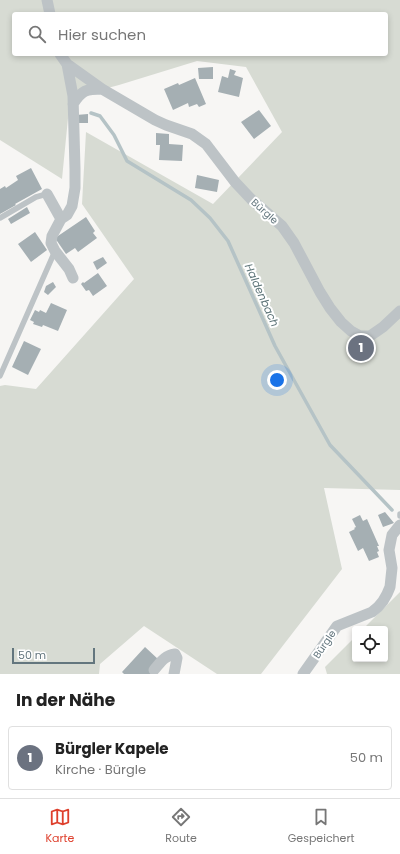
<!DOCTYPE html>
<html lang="de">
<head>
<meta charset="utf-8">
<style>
  :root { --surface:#fff; --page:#f2f2f2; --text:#222; --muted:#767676; --line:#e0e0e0; --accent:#de3f2c }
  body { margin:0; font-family:Poppins,sans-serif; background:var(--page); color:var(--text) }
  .controls { position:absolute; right:12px; bottom:12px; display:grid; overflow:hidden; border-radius:4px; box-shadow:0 2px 6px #0003 }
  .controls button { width:36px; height:36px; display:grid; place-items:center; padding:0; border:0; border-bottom:1px solid var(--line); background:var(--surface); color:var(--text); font:20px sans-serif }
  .scale { position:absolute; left:12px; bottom:10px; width:83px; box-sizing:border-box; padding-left:4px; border:2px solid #63767e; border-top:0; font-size:11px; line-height:14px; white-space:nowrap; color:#63767e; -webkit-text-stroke:3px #fff; paint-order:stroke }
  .you { position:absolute; left:277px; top:380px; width:14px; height:14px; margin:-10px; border:3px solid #fff; border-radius:50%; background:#1a73e8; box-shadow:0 0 0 6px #1a73e833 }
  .badge { display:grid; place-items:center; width:26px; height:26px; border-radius:50%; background:var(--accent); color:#fff; font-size:13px; font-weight:700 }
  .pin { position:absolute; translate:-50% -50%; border:2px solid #fff; box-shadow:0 1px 4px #0006 }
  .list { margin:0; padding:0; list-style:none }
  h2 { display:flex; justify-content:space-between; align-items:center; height:52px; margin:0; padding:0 16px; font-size:17px }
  h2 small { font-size:13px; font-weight:400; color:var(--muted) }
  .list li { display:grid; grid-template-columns:26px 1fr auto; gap:12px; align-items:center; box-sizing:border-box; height:64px; margin:0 8px 8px; padding:0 8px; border:1px solid var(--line); border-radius:4px }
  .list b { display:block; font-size:15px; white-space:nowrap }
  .list p { margin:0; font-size:13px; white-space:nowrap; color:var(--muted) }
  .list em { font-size:13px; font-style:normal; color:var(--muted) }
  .icon { flex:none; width:22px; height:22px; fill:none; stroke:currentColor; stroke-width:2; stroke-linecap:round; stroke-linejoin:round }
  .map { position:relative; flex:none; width:400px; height:674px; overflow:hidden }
  .search { position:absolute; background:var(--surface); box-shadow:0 2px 6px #0003; left:12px; right:12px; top:12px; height:44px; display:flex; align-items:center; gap:10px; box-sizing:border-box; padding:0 14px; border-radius:4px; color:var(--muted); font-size:15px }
  .sheet { height:124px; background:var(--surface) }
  nav { display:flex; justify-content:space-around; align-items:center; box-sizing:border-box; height:56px; border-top:1px solid var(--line); background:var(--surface); font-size:11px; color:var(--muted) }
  nav a { display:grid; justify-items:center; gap:2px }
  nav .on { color:var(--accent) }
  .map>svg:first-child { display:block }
  .green { fill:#d7dbd3; fill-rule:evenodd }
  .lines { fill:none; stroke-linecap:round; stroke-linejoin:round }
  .stream { stroke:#b5c3c6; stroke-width:3.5 }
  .building { fill:#a5afb3 }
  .service { stroke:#bdc3c6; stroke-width:5.5 }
  .minor { stroke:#bdc3c6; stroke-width:11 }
  .labels { text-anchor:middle; stroke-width:4; stroke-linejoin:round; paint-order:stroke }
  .street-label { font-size:10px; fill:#63767e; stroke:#fff }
  .water-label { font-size:11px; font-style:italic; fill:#5e7579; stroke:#fff }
</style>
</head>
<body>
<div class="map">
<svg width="400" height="674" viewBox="0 0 400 674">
  <rect width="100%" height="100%" fill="#f7f6f4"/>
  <path class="green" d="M0,0h400v490l-76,-2 18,81 -81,105h-44l-73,-48 -44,38 -1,10h-99v-288l5,-1 31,4 98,-110 -52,-75 4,-72 127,72 69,-72 -36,-65 -49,-6 -78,24 -49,13 -8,81 -62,-39zM14,14h372v40h-372z
    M400,592v82h-73l-2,-7 30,-30v22h30v-30h-22z"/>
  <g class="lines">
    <path class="stream" d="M91,113l9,3 14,19 13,26 64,39 19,18 18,23 47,105 55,99 62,65"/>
  </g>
  <path class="building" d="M213,67v12h-14l-1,-11z
    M230,69l6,2 -2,4 9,3 -4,19 -21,-5 4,-16 6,2z
    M195,78l11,26 -7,3 -2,-3 -8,3 -1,-4 -15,7 -9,-21 14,-6 1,2z
    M259,110l12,16 -17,13 -13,-17z
    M88,114v9h-11l-1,-8z
    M156,133l13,1v10l14,1 -1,16 -23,-1 1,-15h-4z
    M31,168l11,21 -27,15 1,1 -16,9v-25l5,-3 1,2 12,-8 -2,-4z
    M197,175l22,5 -2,12 -22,-4z
    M27,207l3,6 -19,11 -3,-5z
    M86,217l9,14 -2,2 4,5 -19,14 -3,-4 -9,6 -11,-16z
    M35,232l12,18 -16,12 -13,-18z
    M103,257l4,6 -10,7 -4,-8z
    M98,273l9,13 -14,10 -4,-6 -3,1 -5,-7 2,-2 1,1z
    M53,282l3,5 -8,8 -4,-3 2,-6z
    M51,303l16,7 -9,21 -15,-6 -1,2 -9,-3 1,-2 -4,-2 5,-10 4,2 1,-2 6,3z
    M24,341l17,8 -13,26 -16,-8z
    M359,345h6v5l-6,1 -2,-2v-3z
    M385,512l9,11 -11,4 -5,-12z
    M360,515l3,6 4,-2 12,27h-2l2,5 -2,1 2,5 -10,4 -6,-13 -5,3 -9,-19 6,-3 -1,-1 2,-1 -4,-8z
    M145,647l14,13 -8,14h-27l-2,-2z"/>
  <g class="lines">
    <path class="service" d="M0,218l36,-21 11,-3
      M0,376l55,-125
      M400,514v2"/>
    <path class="minor" d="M47,0l3,14
      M60,54l7,10 35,25 53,31 11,5 26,9 14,10 29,38 16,17 31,27 12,17 26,49 10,16 11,14 10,9 9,5h10l13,-9 17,-16
      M67,64l6,32 2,73v19l-3,18 -5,9 -6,4 -9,17 -1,7 4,8 14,18 4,9
      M73,104c9,-14 13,-15 29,-15
      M47,194l14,25
      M154,670c7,-8 10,-14 21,-16l2,4 -3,16
      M303,674l34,-48 35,-14 6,-5 5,-6 4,-7 3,-7 2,-19 -3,-18 3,-15 8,-10"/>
  </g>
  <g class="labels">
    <g class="street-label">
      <text transform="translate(265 211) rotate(42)" y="4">Bürgle</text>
      <text transform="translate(324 644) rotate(-56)" y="4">Bürgle</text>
    </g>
    <g class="water-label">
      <text transform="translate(262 295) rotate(66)" y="4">Haldenbach</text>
    </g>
  </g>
</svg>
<div class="controls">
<button><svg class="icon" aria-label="locate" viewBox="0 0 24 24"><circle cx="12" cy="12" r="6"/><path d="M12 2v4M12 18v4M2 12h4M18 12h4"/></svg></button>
</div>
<div class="scale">50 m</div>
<div class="you"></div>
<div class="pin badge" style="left:361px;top:348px;background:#6b7280">1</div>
<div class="search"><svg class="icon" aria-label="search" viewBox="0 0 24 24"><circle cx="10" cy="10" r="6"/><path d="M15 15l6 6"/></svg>Hier suchen</div>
</div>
<section class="sheet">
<h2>In der Nähe<small></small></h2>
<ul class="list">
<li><span class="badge" style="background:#6b7280">1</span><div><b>Bürgler Kapele</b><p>Kirche · Bürgle</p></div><em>50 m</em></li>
</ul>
</section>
<nav>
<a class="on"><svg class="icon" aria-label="map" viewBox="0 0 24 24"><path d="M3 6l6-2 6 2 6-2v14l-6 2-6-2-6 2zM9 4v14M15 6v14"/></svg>Karte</a>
<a><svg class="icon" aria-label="directions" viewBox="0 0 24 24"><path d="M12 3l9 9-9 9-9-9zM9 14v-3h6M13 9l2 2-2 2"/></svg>Route</a>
<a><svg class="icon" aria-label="saved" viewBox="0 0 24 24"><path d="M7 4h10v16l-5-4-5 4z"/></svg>Gespeichert</a>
</nav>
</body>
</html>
